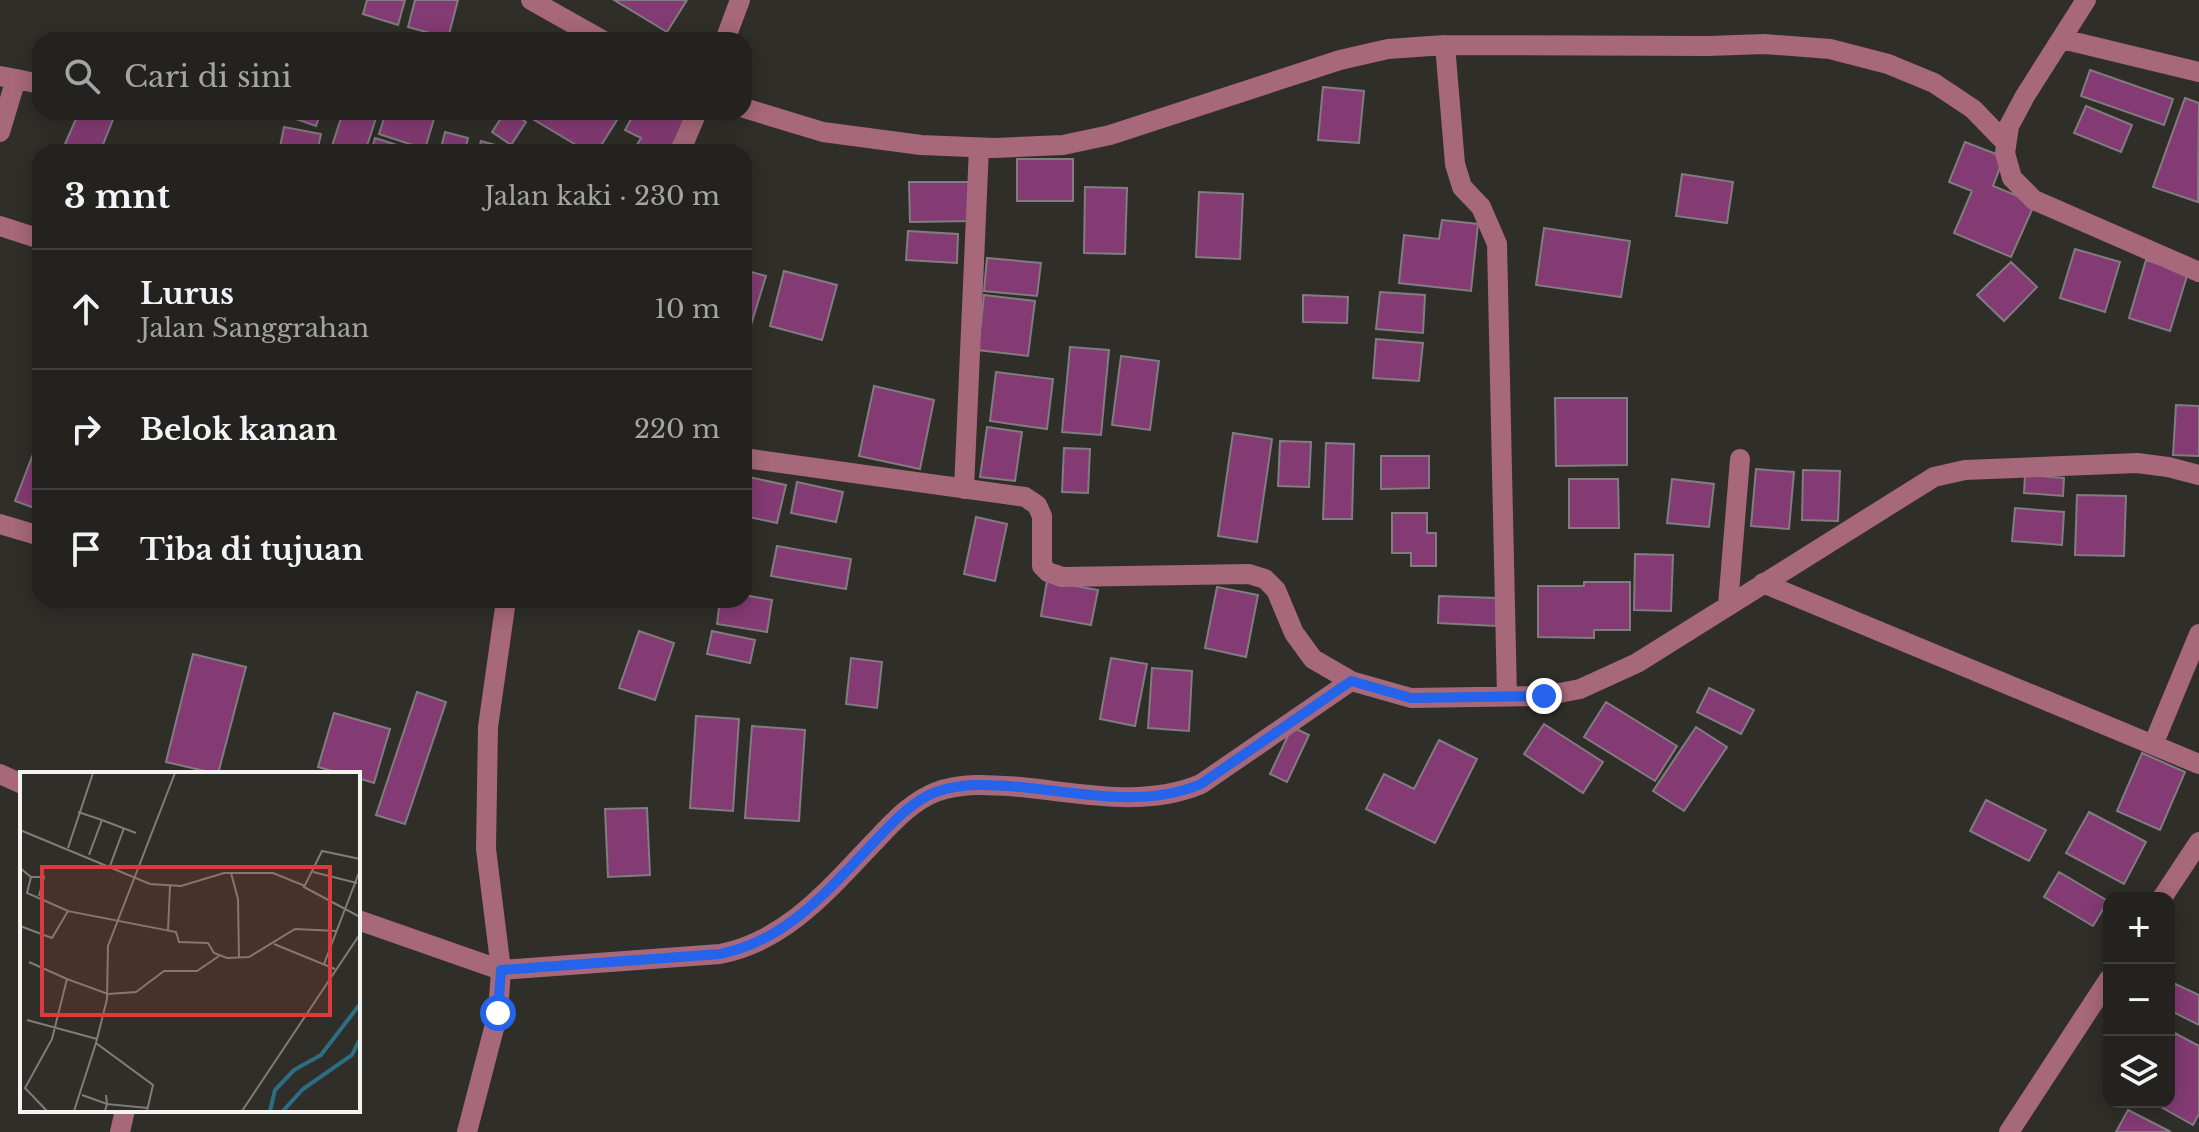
<!DOCTYPE html>
<html lang="id">
<head>
<meta charset="utf-8">
<style>
  :root { --surface:#23221f; --page:#2f2f2c; --text:#f1f3f6; --muted:#a3a4a4; --line:#403f3d }
  body { margin:0; font-family:"Libre Baskerville",serif; background:var(--page); color:var(--text) }
  .controls { position:absolute; right:24px; bottom:24px; display:grid; overflow:hidden; border-radius:16px; box-shadow:0 4px 20px #0003 }
  .controls button { width:72px; height:72px; display:grid; place-items:center; padding:0; border:0; border-bottom:2px solid var(--line); background:var(--surface); color:var(--text); font:40px sans-serif }
  .stop { position:absolute; width:24px; height:24px; margin:-18px; border:6px solid #2563eb; border-radius:50%; background:#fff }
  .stop.end { background:#2563eb; border-color:#fff; box-shadow:0 2px 8px #0008 }
  .list { margin:0; padding:0; list-style:none }
  h2 { display:flex; justify-content:space-between; align-items:center; height:104px; margin:0; padding:0 32px; font-size:34px }
  h2 small { font-size:26px; font-weight:400; color:var(--muted) }
  .list li { display:grid; grid-template-columns:52px 1fr auto; gap:24px; align-items:center; box-sizing:border-box; height:120px; padding:0 32px; border-top:2px solid var(--line) }
  .list b { display:block; font-size:30px; white-space:nowrap }
  .list p { margin:0; font-size:26px; white-space:nowrap; color:var(--muted) }
  .list em { font-size:26px; font-style:normal; color:var(--muted) }
  .icon { flex:none; width:44px; height:44px; fill:none; stroke:currentColor; stroke-width:2; stroke-linecap:round; stroke-linejoin:round }
  .map { position:relative; flex:none; width:2199px; height:1132px; overflow:hidden }
  .search { position:absolute; background:var(--surface); box-shadow:0 4px 20px #0003; left:32px; top:32px; width:720px; height:88px; display:flex; align-items:center; gap:20px; box-sizing:border-box; padding:0 28px; border-radius:24px; color:var(--muted); font-size:30px }
  .panel { position:absolute; background:var(--surface); box-shadow:0 4px 20px #0003; left:32px; top:144px; width:720px; height:464px; border-radius:24px }
  .map>svg:first-child { display:block }
  .building { fill:#843b73; stroke:#817c7f; stroke-width:2 }
  .lines { fill:none; stroke-linecap:round; stroke-linejoin:round }
  .minor { stroke:#a6687a; stroke-width:20 }
  .route { stroke:#2563eb; stroke-width:10 }
  .inset-river { fill:none; stroke:#2e6e84; stroke-width:4 }
  .inset-road { fill:none; stroke:#7e7d79; stroke-width:2 }
  .view { fill:#d93c3c; fill-opacity:0.15; stroke:#d93c3c; stroke-width:4 }
  .inset-edge { fill:none; stroke:#f4f3f0; stroke-width:4 }
</style>
</head>
<body>
<div class="map">
<svg width="2199" height="1132" viewBox="0 0 2199 1132">
  <rect width="100%" height="100%" fill="#2f2e29"/>
  <path class="building" d="M367,0h38l-7,25 -35,-11z
    M415,0h43l-10,38 -40,-11z
    M614,0h73l-20,32z
    M2090,70l83,29 -9,26 -83,-29z
    M1323,87l41,4 -5,52 -41,-3z
    M2185,98l14,5 -1,99 -45,-15z
    M2086,106l46,19 -11,27 -47,-19z
    M79,112h37l-16,40h-15l-20,-8z
    M276,112h45l-5,14z
    M343,112h35l-13,40h-35z
    M386,112h24l24,7 -9,30 -46,-15z
    M505,112h6l15,10 -15,23 -19,-13z
    M521,112h101l-25,40h-9z
    M635,112h56l-22,39 3,1h-39l8,-14 -16,-8z
    M284,127l37,7 -4,18h-38z
    M445,132l23,6 -3,14h-25z
    M375,138l44,14h-48z
    M481,141l40,11h-43z
    M1965,142l39,15 -11,29 42,17 -24,54 -57,-24 18,-42 -23,-9z
    M1017,159h56v42h-56z
    M1682,174l51,8 -6,41 -51,-7z
    M909,182h66l1,39 -66,1z
    M1085,187l42,1 -2,66 -41,-1z
    M1199,192l44,2 -3,65 -44,-2z
    M1442,220l36,4 -7,67 -72,-8 5,-48 35,4z
    M1544,228l86,13 -9,56 -85,-12z
    M908,231l50,3 -1,29 -51,-3z
    M2075,249l45,13 -15,50 -45,-14z
    M987,258l54,5 -4,33 -53,-5z
    M2146,260l42,13 -18,58 -41,-13z
    M2011,262l26,25 -33,34 -27,-26z
    M744,270l22,6 -19,62 -3,-1z
    M784,271l53,14 -15,55 -52,-14z
    M1380,292l45,3 -2,38 -47,-4z
    M984,295l51,6 -7,55 -50,-6z
    M1303,295l45,2 -1,26 -44,-1z
    M1376,339l47,4 -4,38 -46,-3z
    M1070,347l39,3 -8,85 -39,-3z
    M1121,356l38,5 -9,69 -38,-5z
    M996,372l57,7 -6,50 -57,-8z
    M874,386l60,14 -14,69 -61,-13z
    M1555,398h72v67l-71,1z
    M2176,405l23,1v50l-26,-1z
    M987,427l35,5 -7,49 -35,-4z
    M1233,433l39,6 -15,103 -39,-6z
    M40,436v74l-25,-9z
    M1280,441l31,1 -2,45 -31,-1z
    M1326,443l28,1 -2,75h-29z
    M1064,448l26,1 -2,44 -26,-1z
    M1381,456h48v32l-48,1z
    M1756,469l38,3 -5,57 -38,-3z
    M1803,470l37,1 -2,50 -36,-1z
    M2025,475l39,3 -1,18 -39,-3z
    M744,476l42,9 -9,38 -33,-7z
    M1569,479h49l1,49h-50z
    M1672,479l42,5 -5,43 -42,-4z
    M797,482l46,10 -7,30 -45,-9z
    M2077,495l49,1 -2,60 -49,-1z
    M2015,508l49,4 -2,33 -50,-4z
    M1392,513h35v20h9v33h-25v-13h-19z
    M976,517l31,7 -12,57 -31,-7z
    M777,546l74,13 -5,30 -75,-13z
    M1635,554l38,1 -2,56 -37,-1z
    M1047,581l51,9 -7,35 -50,-9z
    M1584,582h46v48h-36v8l-56,-1v-51h46z
    M1217,587l41,8 -12,62 -41,-9z
    M744,595l28,5 -5,32 -50,-8 3,-24h24z
    M1439,596l58,2 -1,28 -58,-3z
    M639,631l35,12 -19,57 -36,-12z
    M712,631l43,9 -5,23 -43,-9z
    M193,654l53,13 -28,107 -52,-12z
    M851,658l31,4 -5,46 -31,-4z
    M1111,658l36,6 -12,62 -35,-7z
    M1152,668l40,3 -3,60 -41,-3z
    M1709,688l45,22 -13,24 -44,-22z
    M417,692l29,10 -41,122 -29,-9z
    M1606,702l71,44 -22,35 -71,-44z
    M334,713l56,16 -16,54 -16,-5v-4h-15l-25,-7z
    M696,716l43,3 -6,92 -43,-3z
    M1544,724l59,38 -20,31 -59,-39z
    M752,726l53,4 -6,91 -54,-3z
    M1292,727l17,8 -22,47 -17,-8z
    M1696,727l31,20 -43,64 -31,-20z
    M1439,740l38,19 -42,84 -69,-34 18,-35 30,15z
    M2142,753l43,19 -25,58 -43,-19z
    M1986,800l60,30 -17,31 -59,-30z
    M647,808l3,67 -42,2 -3,-68z
    M2089,812l57,30 -22,42 -58,-31z
    M2059,872l49,29 -15,25 -49,-29z
    M2169,981l30,14v30l-30,-15z
    M2169,1030l30,16v68l-6,11 -41,-23h17z
    M2128,1110l43,22h-55z"/>
  <g class="lines">
    <path class="minor" d="M531,0l71,40
      M2086,0l-61,96 -16,30 -4,27 7,25 22,22 165,72
      M2062,39l137,33
      M725,40l15,-40
      M1445,45l10,119 7,23 19,20 16,37 10,453
      M0,76l16,3 -16,53
      M16,79l24,5
      M744,108l79,24 98,13 73,3 69,-3 47,-10 230,-75 48,-11 57,-4 263,1 56,-2 66,5 58,15 46,19 39,26 33,34
      M680,152l17,-40
      M0,226l40,13
      M744,458l281,39 12,8 5,11v50l6,6 14,5 187,-3 16,5 11,11 18,43 19,26 38,22 60,17 133,-2 36,-7 57,-26 297,-186 31,-7 172,-7 31,4 31,8
      M964,489l15,-341
      M0,524l40,12
      M1763,583l436,181
      M1728,605l12,-146
      M2153,745l46,-111
      M0,774l22,10
      M2162,898l37,-56
      M358,920l143,50 219,-16c67,-13 110,-66 155,-113 17,-18 37,-40 61,-49 28,-10 56,-7 85,-5 59,6 124,21 180,-3l150,-103
      M120,1132l5,-22
      M467,1132l31,-119 3,-43 -15,-121 2,-122 18,-127
      M2009,1132l100,-153"/>
  </g>
  <g class="lines">
    <path class="route" d="M498,1013l3,-43 219,-16c67,-13 110,-66 155,-113 17,-18 37,-40 61,-49 28,-10 56,-7 85,-5 59,6 124,21 180,-3l150,-103 60,17 133,-2"/>
  </g>
  <g transform="translate(20 772)">
    <rect width="340" height="340" fill="#2f2e29"/>
    <path class="inset-river" d="M250,339l5,-21 19,-20 27,-15 39,-51M263,339l20,-22 49,-34 8,-16"/>
    <path class="inset-road" d="M58,40l24,8M0,58l130,54 31,2 43,-13h49l32,13M48,76l25,-75M69,83l13,-35 34,13M340,87l-38,-8 -18,36 56,30M90,94l14,-38M0,96l11,9h13l-5,19M293,100l44,11M211,101l7,26 1,59M11,105l-4,16 41,18M0,154l32,12 16,-27 108,21 3,10 29,1 6,10 13,5 22,-1 46,-28 42,2M148,159l2,-45M254,172l61,25M9,190l38,17M304,192l36,-94M7,248l70,19M62,323l25,9 -1,-9M27,339l-22,-23 27,-49 15,-60 41,15 28,-2 28,-21h33l22,-15M54,339l22,-68M85,339l2,-7 41,4M127,339l6,-26 -57,-42 11,-44 1,-53 67,-173M222,339l118,-177"/>
    <path class="view" d="M22,95h288v148h-288z"/>
    <rect width="340" height="340" class="inset-edge"/>
  </g>
</svg>
<div class="controls">
<button>+</button>
<button>−</button>
<button><svg class="icon" aria-label="layers" viewBox="0 0 24 24"><path d="M12 4l9 5-9 5-9-5zM3 14l9 5 9-5"/></svg></button>
</div>
<div class="stop" style="left:498px;top:1013px"></div>
<div class="stop end" style="left:1544px;top:696px"></div>
<div class="search"><svg class="icon" aria-label="search" viewBox="0 0 24 24"><circle cx="10" cy="10" r="6"/><path d="M15 15l6 6"/></svg>Cari di sini</div>
<section class="panel">
<h2>3 mnt<small>Jalan kaki · 230 m</small></h2>
<ul class="list">
<li><svg class="icon" aria-label="ahead" viewBox="0 0 24 24"><path d="M12 20V5M6 11l6-6 6 6"/></svg><div><b>Lurus</b><p>Jalan Sanggrahan</p></div><em>10 m</em></li>
<li><svg class="icon" aria-label="right" viewBox="0 0 24 24"><path d="M7 20v-9h11M14 6l5 5-5 5"/></svg><div><b>Belok kanan</b></div><em>220 m</em></li>
<li><svg class="icon" aria-label="arrive" viewBox="0 0 24 24"><path d="M6 21V4h12l-3 4 3 4H6"/></svg><div><b>Tiba di tujuan</b></div></li>
</ul>
</section>
</div>
</body>
</html>
